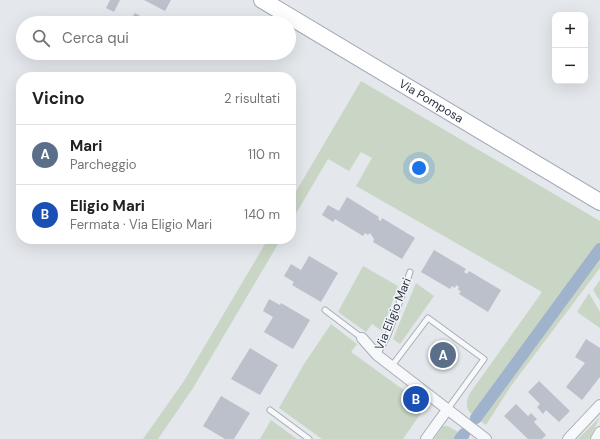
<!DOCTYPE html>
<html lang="it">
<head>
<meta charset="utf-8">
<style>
  :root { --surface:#fff; --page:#f2f2f2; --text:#202124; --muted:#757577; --line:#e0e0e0; --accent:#111827 }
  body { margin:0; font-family:"DM Sans",sans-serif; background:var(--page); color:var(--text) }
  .controls { position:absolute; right:12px; top:12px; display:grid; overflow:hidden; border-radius:8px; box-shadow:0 4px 16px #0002 }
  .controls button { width:36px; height:36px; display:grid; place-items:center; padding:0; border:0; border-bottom:1px solid var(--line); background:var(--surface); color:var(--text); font:20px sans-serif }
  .you { position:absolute; left:419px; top:168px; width:14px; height:14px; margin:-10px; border:3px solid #fff; border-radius:50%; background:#1a73e8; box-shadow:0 0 0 6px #1a73e833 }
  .badge { display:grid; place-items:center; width:26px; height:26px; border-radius:50%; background:var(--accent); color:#fff; font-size:13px; font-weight:700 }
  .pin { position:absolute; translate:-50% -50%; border:2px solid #fff; box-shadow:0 1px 4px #0006 }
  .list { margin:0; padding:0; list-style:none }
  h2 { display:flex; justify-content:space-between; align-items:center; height:52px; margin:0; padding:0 16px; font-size:17px }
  h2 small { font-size:13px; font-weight:400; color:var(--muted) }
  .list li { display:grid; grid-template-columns:26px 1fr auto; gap:12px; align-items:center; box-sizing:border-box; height:60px; padding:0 16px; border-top:1px solid var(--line) }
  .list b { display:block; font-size:15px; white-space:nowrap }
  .list p { margin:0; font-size:13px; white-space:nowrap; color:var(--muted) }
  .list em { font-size:13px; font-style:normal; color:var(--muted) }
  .icon { flex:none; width:22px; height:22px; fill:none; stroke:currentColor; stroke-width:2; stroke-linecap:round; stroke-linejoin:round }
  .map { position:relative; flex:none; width:600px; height:439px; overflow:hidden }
  .search { position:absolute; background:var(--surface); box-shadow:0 4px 16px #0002; left:16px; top:16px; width:280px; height:44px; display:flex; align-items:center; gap:10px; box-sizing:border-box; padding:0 14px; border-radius:22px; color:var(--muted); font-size:15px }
  .panel { position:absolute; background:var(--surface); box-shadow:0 4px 16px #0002; left:16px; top:72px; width:280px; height:172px; border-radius:16px }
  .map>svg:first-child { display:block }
  .green { fill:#c9d6c5 }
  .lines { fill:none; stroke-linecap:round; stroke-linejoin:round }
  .canal { stroke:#9fb4cc; stroke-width:12 }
  .building { fill:#bbc0ca }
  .lane-casing { stroke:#a9aeb7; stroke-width:7 }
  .street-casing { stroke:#a9aeb7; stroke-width:12 }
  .primary-casing { stroke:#a3abb8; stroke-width:18 }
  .lane { stroke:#f7f8fa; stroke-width:5 }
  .street { stroke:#f7f8fa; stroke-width:10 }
  .primary { stroke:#fff; stroke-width:16 }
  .labels { text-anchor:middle; stroke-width:3; stroke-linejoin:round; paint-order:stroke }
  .street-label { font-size:12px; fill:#2b3445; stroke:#f4f6f9 }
</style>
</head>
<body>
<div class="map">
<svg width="600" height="439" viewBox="0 0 600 439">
  <rect width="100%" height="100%" fill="#e4e7ec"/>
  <path class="green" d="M361,81l239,140v47l-89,118 -25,39c-14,-10 -25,-14 -16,-32l72,-101 -186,-106 16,-28 -11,-6 -12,19 -21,-12 -37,63v-22z
    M268,239h13l-88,149 -35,51h-15l41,-58z
    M363,266l35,20 -16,45 -10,-7 -6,8 -28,-20z
    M600,280v21l-7,-11z
    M416,283l18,13 -34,48 -7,-5z
    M589,293l11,19v16l-23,-16z
    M331,324l26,20 -6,8 75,54 -23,33h-81l-43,-31 25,-44z
    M600,417l-11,22h-11z
    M271,420l26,19h-37z
    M443,426h5l22,13h-36z"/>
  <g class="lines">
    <path class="canal" d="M476,418l124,-169
      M460,439l4,-5"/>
  </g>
  <path class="building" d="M110,0h10l-6,12 -8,-4z
    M144,0h27l-6,11z
    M135,13l7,4 -3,6h-11z
    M347,197l32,20 -1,2 3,2 1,-3 33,20 -13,21 -29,-17 1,-3 -4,-6 -2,2 -3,-2 -2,3 -28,-17 -2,3 -11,-7 6,-10 11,6z
    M434,250l32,19 -2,3 3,2 2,-3 32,19 -13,22 -29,-18 2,-3 -3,-1 1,-3 -3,-2 -1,3 -3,-2 -2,3 -29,-17z
    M309,256l29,17 -17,29 -29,-17 2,-3 -10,-6 7,-12 10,6z
    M269,299l11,6 1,-2 29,17 -17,29 -29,-17 9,-15 -10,-6z
    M586,339l14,9v29l-18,23 -16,-13 19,-24 -10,-6z
    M250,348l28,17 -18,30 -29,-16z
    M539,381l31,30 -11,11 -13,-12 -3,4 -6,-7 3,-3 -12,-12z
    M221,396l29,17 -16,26h-9l-22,-13z
    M516,404l12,12 3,-3 6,6 -3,3 12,13 -4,4h-14l-24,-23z"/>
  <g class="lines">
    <defs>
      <path id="lane" d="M325,310l37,28
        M377,355l11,-20 22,-63
        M391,367l37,-49 56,41 -37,51
        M270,410l39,29"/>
      <path id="street" d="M362,338l15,17 109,84
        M426,439l21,-29
        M568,439l32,-34
        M596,439l4,-7"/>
      <g id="primary">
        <path id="s1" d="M262,0l338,202"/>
      </g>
    </defs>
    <use href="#lane" class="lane-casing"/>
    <use href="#street" class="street-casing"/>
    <use href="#primary" class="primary-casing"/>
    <use href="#lane" class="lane"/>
    <use href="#street" class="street"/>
    <use href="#primary" class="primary"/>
  </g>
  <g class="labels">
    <g class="street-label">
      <text dy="4" stroke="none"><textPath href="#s1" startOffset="197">Via Pomposa</textPath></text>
      <text transform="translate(393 314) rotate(-68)" y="4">Via Eligio Mari</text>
    </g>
  </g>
</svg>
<div class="controls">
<button>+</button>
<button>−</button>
</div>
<div class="you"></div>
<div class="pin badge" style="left:443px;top:355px;background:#5c6f8a">A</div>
<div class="pin badge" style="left:416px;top:399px;background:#1a4fb4">B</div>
<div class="search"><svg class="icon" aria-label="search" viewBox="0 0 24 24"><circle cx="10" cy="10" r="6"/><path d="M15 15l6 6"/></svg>Cerca qui</div>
<section class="panel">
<h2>Vicino<small>2 risultati</small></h2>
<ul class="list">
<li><span class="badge" style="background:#5c6f8a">A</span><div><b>Mari</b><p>Parcheggio</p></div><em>110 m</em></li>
<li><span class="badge" style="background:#1a4fb4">B</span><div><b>Eligio Mari</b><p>Fermata · Via Eligio Mari</p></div><em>140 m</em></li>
</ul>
</section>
</div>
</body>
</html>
